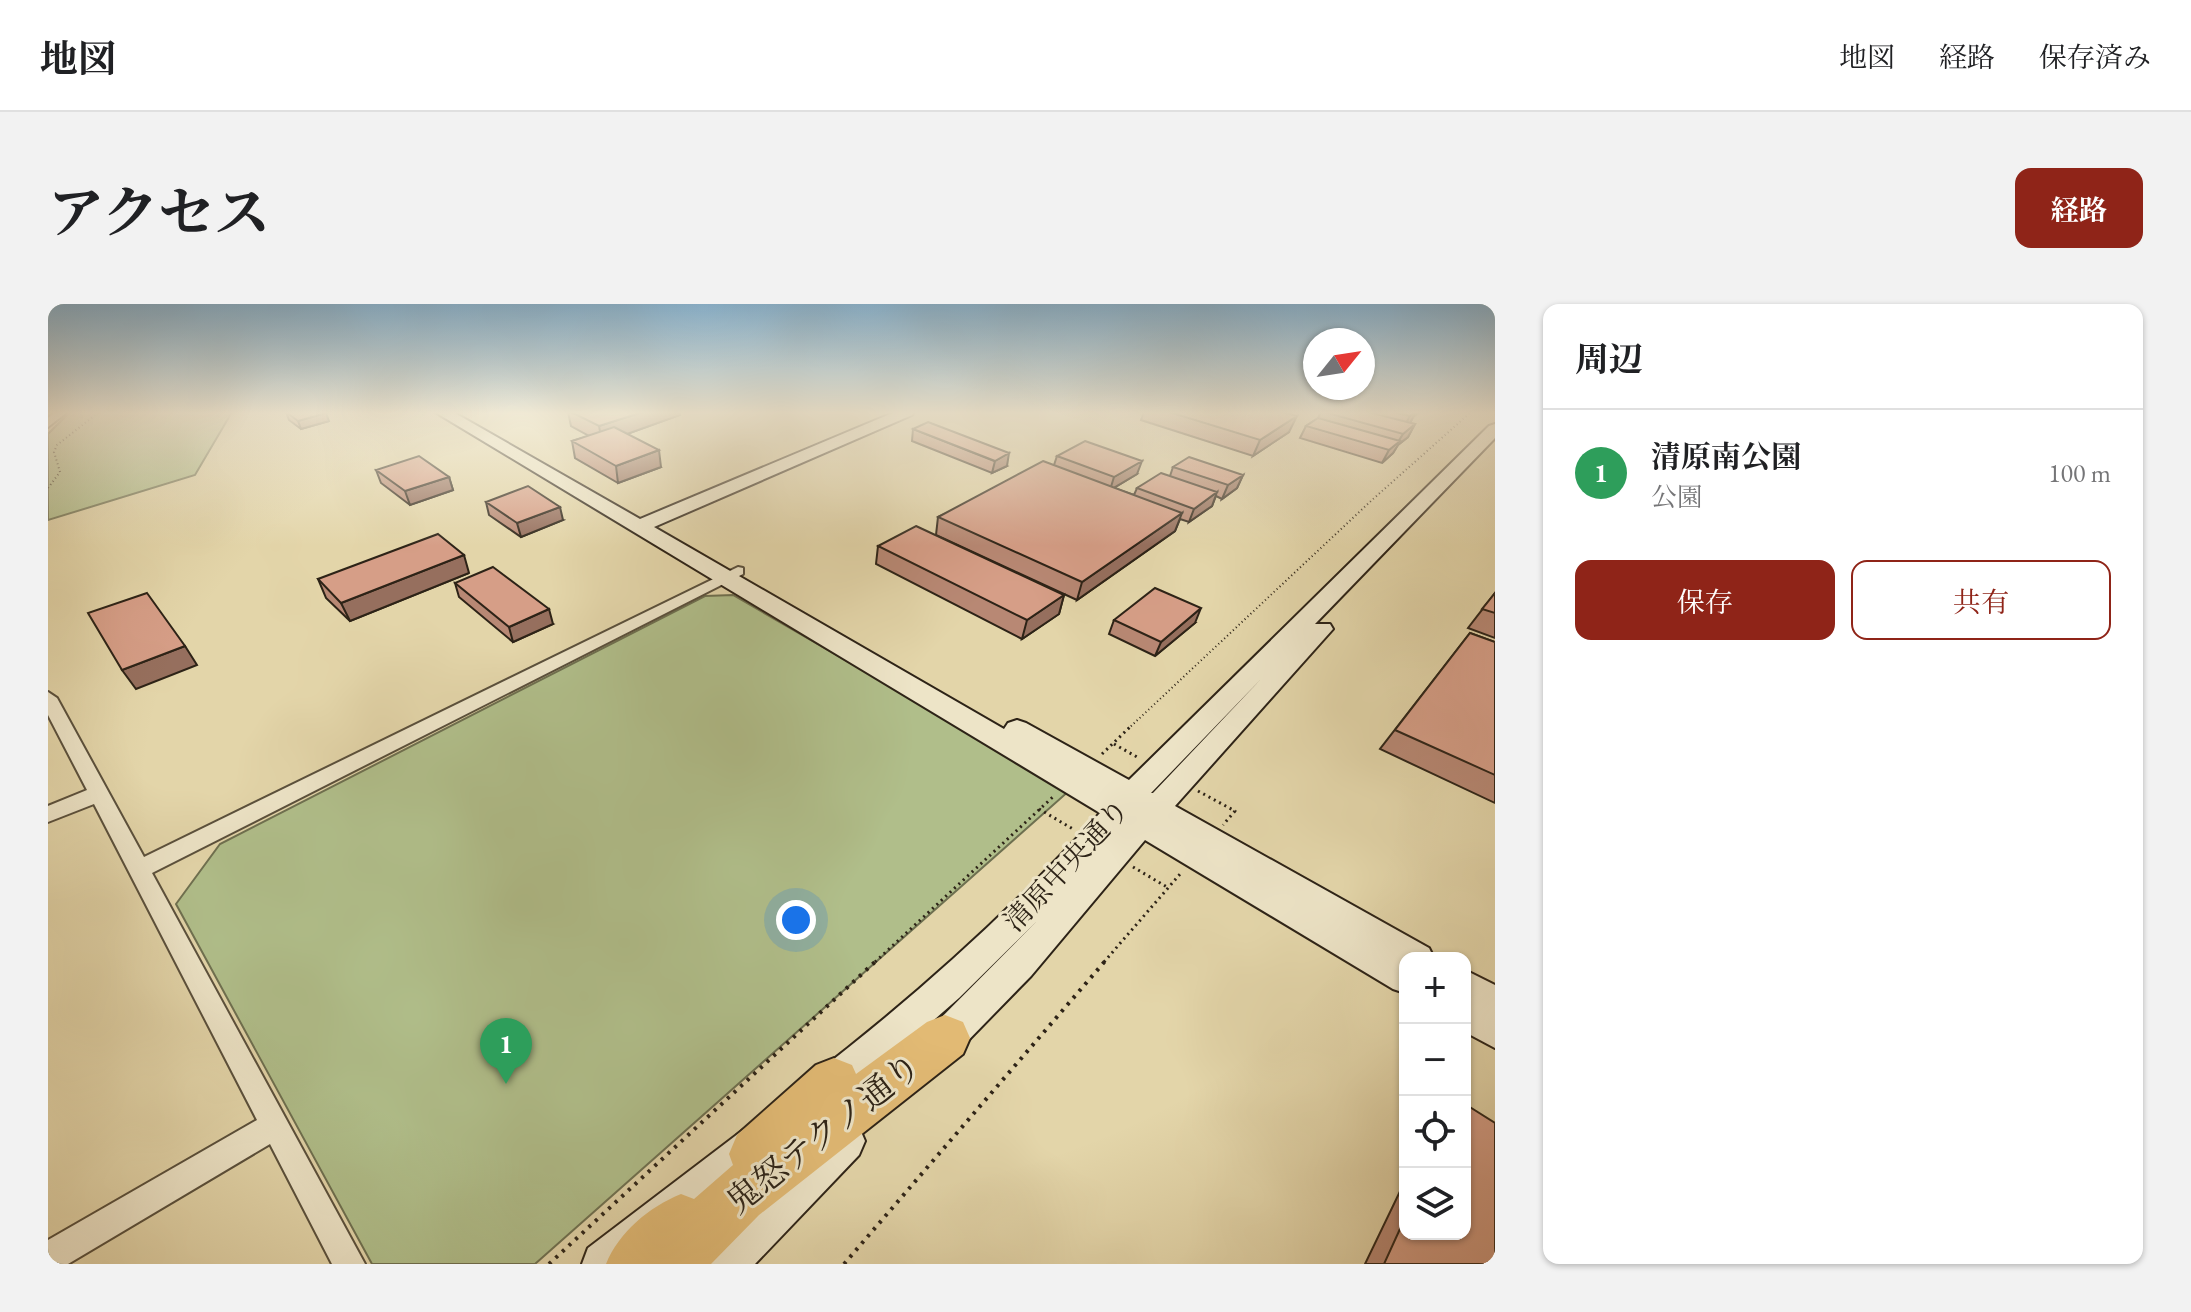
<!DOCTYPE html>
<html lang="ja">
<head>
<meta charset="utf-8">
<style>
  :root { --surface:#fff; --page:#f2f2f2; --text:#202124; --muted:#757577; --line:#e0e0e0; --accent:#8f2418 }
  body { margin:0; font-family:"EB Garamond","Noto Serif JP",serif; background:var(--page); color:var(--text) }
  .controls { position:absolute; right:24px; bottom:24px; display:grid; overflow:hidden; border-radius:16px; box-shadow:0 2px 6px #0004 }
  .controls button { width:72px; height:72px; display:grid; place-items:center; padding:0; border:0; border-bottom:2px solid var(--line); background:var(--surface); color:var(--text); font:40px sans-serif }
  .compass { position:absolute; left:1255px; top:24px; width:72px; height:72px; border-radius:50%; background:var(--surface); box-shadow:0 2px 6px #0004; rotate:60deg }
  .you { position:absolute; left:748px; top:616px; width:28px; height:28px; margin:-20px; border:6px solid #fff; border-radius:50%; background:#1a73e8; box-shadow:0 0 0 12px #1a73e833 }
  .badge { display:grid; place-items:center; width:52px; height:52px; border-radius:50%; background:var(--accent); color:#fff; font-size:26px; font-weight:700 }
  .pin { position:absolute; translate:-50% -66px; filter:drop-shadow(0 2px 4px #0008) }
  .pin::after { content:''; position:absolute; top:42px; width:28px; height:24px; background:inherit; clip-path:polygon(0 0,100% 0,50% 100%) }
  .list { margin:0; padding:0; list-style:none }
  h2 { display:flex; justify-content:space-between; align-items:center; height:104px; margin:0; padding:0 32px; font-size:34px }
  h2 small { font-size:26px; font-weight:400; color:var(--muted) }
  .list li { display:grid; grid-template-columns:52px 1fr auto; gap:24px; align-items:center; box-sizing:border-box; height:128px; padding:0 32px; border-top:2px solid var(--line) }
  .list b { display:block; font-size:30px; white-space:nowrap }
  .list p { margin:0; font-size:26px; white-space:nowrap; color:var(--muted) }
  .list em { font-size:26px; font-style:normal; color:var(--muted) }
  .actions { display:flex; gap:16px; padding:24px 32px }
  .actions a { flex:1; padding:18px 0; border:2px solid var(--accent); border-radius:16px; text-align:center; font-size:28px; color:var(--accent) }
  .actions .main { background:var(--accent); color:#fff }
  .icon { flex:none; width:44px; height:44px; fill:none; stroke:currentColor; stroke-width:2; stroke-linecap:round; stroke-linejoin:round }
  .map { position:relative; flex:none; width:1447px; height:960px; overflow:hidden; border-radius:16px }
  header { display:flex; align-items:center; gap:48px; box-sizing:border-box; height:112px; padding:0 40px; background:var(--surface); border-bottom:2px solid var(--line) }
  header strong { font-size:38px }
  nav { display:flex; gap:44px; margin-inline-start:auto; font-size:28px }
  .intro { display:flex; align-items:center; justify-content:space-between; box-sizing:border-box; height:192px; padding:0 48px }
  h1 { margin:0; font-size:56px }
  .button { padding:20px 36px; border-radius:16px; background:var(--accent); color:#fff; font-size:28px; font-weight:700 }
  main { display:flex; gap:48px; padding:0 48px }
  aside { flex:1; background:var(--surface); border-radius:16px; box-shadow:0 2px 6px #0004 }
  .map>svg:first-child { display:block }
  .green { fill:#b0be8a; stroke:#6e7050; stroke-width:2 }
  .lines { fill:none; stroke-linecap:round; stroke-linejoin:round }
  .street-casing { stroke:#5a503c; stroke-width:4 }
  .secondary-casing { stroke:#2d2317; stroke-width:4 }
  .highway-casing { stroke:#2d2317; stroke-width:4 }
  .path-far2 { stroke:#2d2317; stroke-width:2; stroke-dasharray:1 3; stroke-linecap:butt }
  .path-far1 { stroke:#2d2317; stroke-width:3; stroke-dasharray:2 4; stroke-linecap:butt }
  .path { stroke:#2d2317; stroke-width:4; stroke-dasharray:3 6; stroke-linecap:butt }
  .street { fill:#ede4c7; fill-rule:evenodd }
  .secondary { fill:#ede4c7; fill-rule:evenodd }
  .highway { fill:#e2ba74; fill-rule:evenodd }
  .wall { fill:#b88874; stroke:#2d2317; stroke-width:2 }
  .shaded-wall { fill:#966f5e; stroke:#2d2317; stroke-width:2 }
  .building { fill:#d69e87; stroke:#2d2317; stroke-width:2 }
  .labels { text-anchor:middle; stroke-width:6; stroke-linejoin:round; paint-order:stroke }
  .street-label { font-size:28px; fill:#2d2317; stroke:#ede4c7 }
  .near-street-label { font-size:34px; fill:#2d2317; stroke:#ede4c7 }
</style>
</head>
<body>
<header>
<strong>地図</strong>
<nav><a>地図</a><a>経路</a><a>保存済み</a></nav>
</header>
<div class="intro"><h1>アクセス</h1><a class="button">経路</a></div>
<main>
<div class="map">
<svg width="1447" height="960" viewBox="0 0 1447 960">
  <rect width="100%" height="100%" fill="#e3d5a9"/>
  <filter id="stains"><feTurbulence type="fractalNoise" baseFrequency=".0025" numOctaves="4"/><feColorMatrix values="0 0 0 0 .2 0 0 0 0 .09 0 0 0 0 .02 0 0 0 .5 -.17"/></filter>
  <radialGradient id="worn" r=".72"><stop offset=".6" stop-color="#630" stop-opacity="0"/><stop offset="1" stop-color="#630" stop-opacity=".3"/></radialGradient>
  <path class="green" d="M22,108h162l-37,63 -147,45v-86z
    M685,291l337,195 -535,474h-163l-196,-360 44,-60 485,-248z"/>
  <g class="lines">
    <defs>
      <path id="street" d="M7,108h12l-19,15v-9z
        M690,263l5,1v6l-591,299 213,391h-33l-62,-120 -202,120h-20v-24l209,-120 -163,-316 -46,18v-16l39,-16 -39,-75v-23l9,6 87,159z"/>
      <path id="secondary" d="M387,108h18l187,107 255,-107h19l-2,3 -258,112 350,202 4,-6 9,-3 9,3 103,57 360,-354 6,-2v14l-180,186h15l3,5 -158,177 254,142 5,10h-29v35l-12,-4 -248,-149 -114,136 -82,84 -13,5 -13,-5 -5,-12 5,-12 114,-115 -78,77 -120,105 -14,6 -14,-6 -5,-13 5,-13c104,-80 201,-167 289,-264zM1214,374l-109,115h-2z
        M1417,666l30,15v63l-30,-16z
        M713,817l14,6 6,14 -6,14 -136,109h-57l6,-16 159,-121z
        M797,817l14,6 6,14 -6,14 -104,109h-52l6,-16 122,-121z"/>
      <path id="highway" d="M897,711l18,7 7,16 -7,16 -204,161 -48,49h-105c13,-32 43,-57 75,-70l13,5 39,-34 -4,-11 8,-19 79,-70 18,-7 18,7 4,9 71,-52z"/>
    </defs>
    <use href="#street" class="street-casing"/>
    <use href="#secondary" class="secondary-casing"/>
    <use href="#highway" class="highway-casing"/>
    <path class="path-far2" d="M0,184l12,-16 -6,-20 3,-7 42,-33
      M1080,425l244,-229 99,-88"/>
    <path class="path-far1" d="M1066,440l23,13
      M1054,450l28,-27
      M1150,487l37,20 -12,14
      M991,505l34,20
      M1085,563l34,20
      M827,658l180,-167
      M1056,658l77,-89"/>
    <path class="path" d="M501,960l328,-304
      M796,960l262,-304"/>
    <use href="#street" class="street"/>
    <use href="#secondary" class="secondary"/>
    <use href="#highway" class="highway"/>
  </g>
  <path class="wall" d="M238,108l43,9 -28,8 -12,-9z
    M520,108h111l1,3 -53,19 34,33 -43,16 -43,-25 -3,-17 17,-5 -18,-10z
    M1096,108h138l7,20 -36,24 -112,-36z
    M1273,108h99l-7,5 -3,6 5,1 -7,13 -10,8 -5,8 -11,10 -82,-25 6,-12 12,-8z
    M865,125l94,37 -15,7 -80,-32z
    M1009,152l80,18 -23,14 20,7 3,-7 33,-12 3,-9 70,8 -6,13 -15,11 -6,-3 -4,10 -23,16 -9,-3 -5,12 -98,69 -141,-65 2,-18 116,-52z
    M328,166l73,7 4,13 -43,15 -29,-22z
    M438,198l77,18 -42,17 -32,-22z
    M830,242l186,49 -5,19 -37,25 -146,-75z
    M421,269l-119,48 -24,-23 -8,-19z
    M407,279l98,41 -40,18 -54,-45z
    M1447,289v45l-27,-10z
    M1066,316l81,3 -40,33 -46,-22z
    M1422,329l25,9v161l-115,-54z
    M1357,877v53l90,30h-130z"/>
  <path class="shaded-wall" d="M595,108h36l1,3 -78,28 -3,-17z
    M1368,108l-6,11 -7,5 7,-12z
    M278,109l3,8 -28,8 -3,-8z
    M1249,112l-8,16 -36,24 7,-16z
    M1367,120l-7,13 -10,8 -5,8 -11,10 7,-13 9,-8 5,-8z
    M611,146l2,17 -43,16 -2,-17z
    M961,149l-2,13 -15,7 3,-12z
    M1094,157l-5,13 -27,16 4,-13z
    M1195,171l-6,13 -15,11 6,-14z
    M401,173l4,13 -43,15 -5,-14z
    M1169,188l-5,14 -23,16 5,-13z
    M512,203l3,13 -42,17 -4,-14z
    M1134,209l-7,18 -98,69 5,-18z
    M416,251l5,18 -119,48 -9,-18z
    M1016,291l-5,19 -37,25 5,-19z
    M1153,304l-6,15 -40,33 6,-14z
    M501,305l4,15 -40,18 -4,-15z
    M137,342l12,19 -61,24 -14,-19z"/>
  <path class="building" d="M238,108h38l2,1 -28,8z
    M523,108h72l-44,14z
    M1121,108h113l15,4 -37,24z
    M1276,108h44l47,12 -12,10z
    M1344,108h24l-6,4z
    M1270,114l82,23 -11,9 -83,-24z
    M880,118l81,31 -14,8 -82,-32z
    M566,123l45,23 -43,16 -44,-25z
    M1037,137l57,20 -28,16 -57,-21z
    M371,152l30,21 -44,14 -29,-21z
    M1141,153l54,18 -15,10 -55,-18z
    M995,157l139,52 -100,69 -144,-65z
    M1113,169l56,19 -23,17 -57,-21z
    M480,182l32,21 -43,16 -31,-21z
    M868,222l148,69 -37,25 -149,-74z
    M390,230l26,21 -123,48 -23,-24z
    M445,263l56,42 -40,18 -54,-44z
    M1107,284l46,20 -40,34 -47,-22z
    M99,289l38,53 -63,24 -34,-57z
    M1447,289v20l-13,-4z
    M1422,329l25,9v133l-100,-45z
    M1417,800l30,19v141h-111l21,-46v16h60z"/>
  <linearGradient id="sky" x2="0" y2="1"><stop stop-color="#89b5d3"/><stop offset="0.45" stop-color="#f2ecd8"/><stop offset="1" stop-color="#f2ecd8" stop-opacity="0"/></linearGradient>
  <rect width="1447" height="242" fill="url(#sky)"/>
  <g class="labels">
    <g class="street-label">
      <text transform="translate(1018 561) rotate(-47)" y="10">清原中央通り</text>
    </g>
    <g class="near-street-label">
      <text transform="translate(775 829) rotate(-38)" y="12">鬼怒テクノ通り</text>
    </g>
  </g>
  <rect width="100%" height="100%" filter="url(#stains)"/>
  <rect width="100%" height="100%" fill="url(#worn)"/>
</svg>
<div class="controls">
<button>+</button>
<button>−</button>
<button><svg class="icon" aria-label="locate" viewBox="0 0 24 24"><circle cx="12" cy="12" r="6"/><path d="M12 2v4M12 18v4M2 12h4M18 12h4"/></svg></button>
<button><svg class="icon" aria-label="layers" viewBox="0 0 24 24"><path d="M12 4l9 5-9 5-9-5zM3 14l9 5 9-5"/></svg></button>
</div>
<svg class="compass" viewBox="-18 -18 36 36"><path d="M0-13l5 13h-10z" fill="#e53935"/><path d="M0 13l5-13h-10z" fill="#757577"/></svg>
<div class="you"></div>
<div class="pin badge" style="left:458px;top:780px;background:#2e9e5b">1</div>
</div>
<aside>
<h2>周辺<small></small></h2>
<ul class="list">
<li><span class="badge" style="background:#2e9e5b">1</span><div><b>清原南公園</b><p>公園</p></div><em>100 m</em></li>
</ul>
<div class="actions"><a class="main">保存</a><a>共有</a></div>
</aside>
</main>
</body>
</html>
